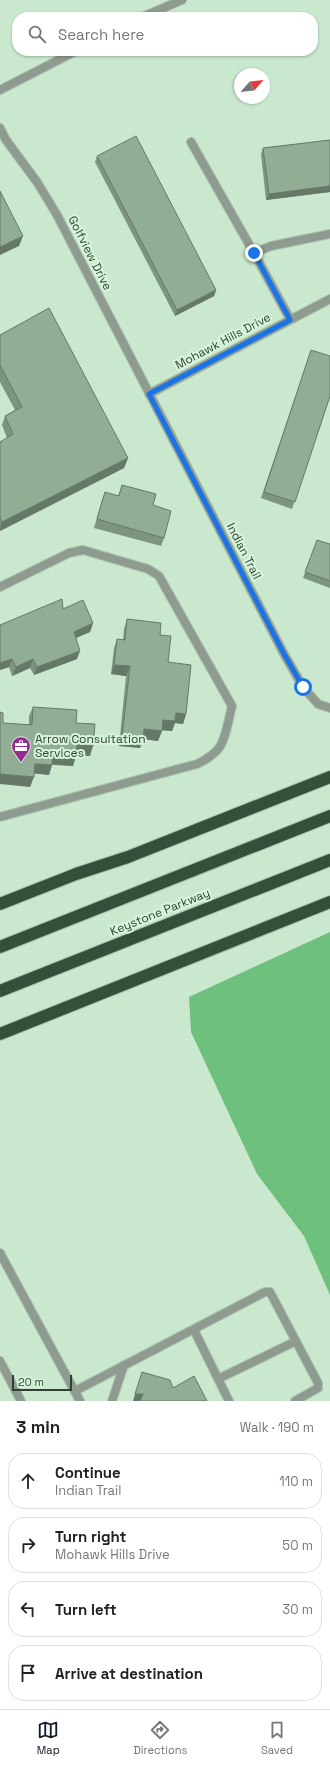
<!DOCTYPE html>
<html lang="en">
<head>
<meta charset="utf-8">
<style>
  :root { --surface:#fff; --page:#f2f2f2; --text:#222; --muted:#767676; --line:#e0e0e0; --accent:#111827 }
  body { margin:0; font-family:"Space Grotesk",sans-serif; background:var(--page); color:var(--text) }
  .compass { position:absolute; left:234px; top:68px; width:36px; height:36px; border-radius:50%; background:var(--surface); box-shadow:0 1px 3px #0004; rotate:63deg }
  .scale { position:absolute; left:12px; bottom:10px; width:60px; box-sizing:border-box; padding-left:4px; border:2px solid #333f34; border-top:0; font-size:11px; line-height:14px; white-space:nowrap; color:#333f34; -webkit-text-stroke:3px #d7f5db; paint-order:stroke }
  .stop { position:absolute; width:12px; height:12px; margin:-9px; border:3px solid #1a73e8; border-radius:50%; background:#fff }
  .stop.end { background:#1a73e8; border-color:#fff; box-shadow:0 1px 4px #0008 }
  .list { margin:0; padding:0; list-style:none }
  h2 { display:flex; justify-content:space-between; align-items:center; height:52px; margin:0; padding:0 16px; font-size:17px }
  h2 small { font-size:13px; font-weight:400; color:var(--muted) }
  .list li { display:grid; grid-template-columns:26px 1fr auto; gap:12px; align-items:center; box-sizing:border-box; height:56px; margin:0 8px 8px; padding:0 8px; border:1px solid var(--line); border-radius:16px }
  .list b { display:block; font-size:15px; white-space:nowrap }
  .list p { margin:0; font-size:13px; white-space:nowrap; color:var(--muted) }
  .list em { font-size:13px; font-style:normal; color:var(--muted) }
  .icon { flex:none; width:22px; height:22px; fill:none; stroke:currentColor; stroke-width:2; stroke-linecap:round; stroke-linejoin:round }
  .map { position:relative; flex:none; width:330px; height:1401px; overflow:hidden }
  .search { position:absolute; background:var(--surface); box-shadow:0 1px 3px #0004; left:12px; right:12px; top:12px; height:44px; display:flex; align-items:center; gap:10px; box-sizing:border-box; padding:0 14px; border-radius:16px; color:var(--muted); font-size:15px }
  .sheet { height:308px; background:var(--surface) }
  nav { display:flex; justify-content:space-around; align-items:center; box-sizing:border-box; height:56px; border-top:1px solid var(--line); background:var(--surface); font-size:11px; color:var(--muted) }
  nav a { display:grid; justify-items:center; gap:2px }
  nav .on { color:var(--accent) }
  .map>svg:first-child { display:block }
  .forest { fill:#6ec17d }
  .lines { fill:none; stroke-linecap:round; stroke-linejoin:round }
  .lane-casing { stroke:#a9c3ac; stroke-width:10 }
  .street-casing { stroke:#a9c3ac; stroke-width:10 }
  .highway-casing { stroke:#a9c3ac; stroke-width:14 }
  .lane { stroke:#8f9b90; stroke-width:8 }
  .street { stroke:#8f9b90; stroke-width:8 }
  .highway { stroke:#364f3a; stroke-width:12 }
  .wall { fill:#7d957f }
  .shaded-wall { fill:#667968 }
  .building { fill:#91ad94; stroke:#667968 }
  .route { stroke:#1a73e8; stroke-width:5 }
  .labels { text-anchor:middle; stroke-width:4; stroke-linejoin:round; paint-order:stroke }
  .street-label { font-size:12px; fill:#333f34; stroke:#d7f5db }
  .poi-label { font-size:12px; fill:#333f34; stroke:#d7f5db; text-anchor:start }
</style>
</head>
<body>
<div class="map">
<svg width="330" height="1401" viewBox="0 0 330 1401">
  <rect width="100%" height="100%" fill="#cae8ce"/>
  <path class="forest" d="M330,932v363l-26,-59 -47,-62 -66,-142 -2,-35z"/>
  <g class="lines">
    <defs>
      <path id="lane" d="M191,142l63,111
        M290,319l-36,-66 17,-7 59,-12
        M0,587l69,-34 14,-3 65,19 11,7 73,130c-8,31 -5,44 -35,58l-197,53
        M0,1253l80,148
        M194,1330l35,71
        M0,1361l21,40
        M218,1379l78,-38
        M75,1391l190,-99h5l48,91v5l-23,13
        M112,1401l12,-36"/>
      <path id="street" d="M142,17l40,-17
        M0,90l76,-39
        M0,128l6,12 31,42 20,33 227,439 19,33 15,17 12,4
        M149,394l181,-95"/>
      <path id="highway" d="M0,904l76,-30 52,-17 202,-80
        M0,947l330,-131
        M0,991l330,-131
        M0,1034l330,-132"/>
    </defs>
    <use href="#lane" class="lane-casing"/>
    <use href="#street" class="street-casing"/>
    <use href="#highway" class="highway-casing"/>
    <use href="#lane" class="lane"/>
    <use href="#street" class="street"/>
    <use href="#highway" class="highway"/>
  </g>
  <path class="wall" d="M330,140v52l-64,8 -5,-46 2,-6z
    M97,156l119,134 -2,6 -39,20 -80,-154z
    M0,335l128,123 -4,10 -124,63v-89l7,-4 -5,-13 3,-9 10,-6 -15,-28z
    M311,350l19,46 -38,113 -31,-11z
    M122,485l31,20 11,33 -3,8 -67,-18 8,-28 3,-8 13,4z
    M317,540l13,4v44l-27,-10z
    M63,609l30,14 -3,9 -14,6 1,21 -43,16 -4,-7 -18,8 -3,-9 -9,3v-45z
    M127,619l33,16 8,27 18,52 -3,10 -8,-1 -3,8 -10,-1 -4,11 -15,-2 -3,9 -21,-2 7,-70 -15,-2 3,-26 3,-9h6l1,-10z
    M33,707l43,16 14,33 -14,-1 -3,11 -21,-1 -3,10 -15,-2 -4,14 -27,-64 26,2v-9z"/>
  <path class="shaded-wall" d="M330,186v6l-64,8 3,-6z
    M23,236l-4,10 -19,9v-8z
    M216,290l-2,6 -39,20 2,-6z
    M128,458l-4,10 -124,63v-3l2,-6z
    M93,623l-3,9 -19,8 3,-8z
    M80,651l-3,8 -43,16 3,-8z
    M12,659l-3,8 -9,3v-7z
    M33,659l-3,9 -18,8 4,-9z
    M114,665l16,1 -4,10 -15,-2z
    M176,713l10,1 -3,10 -8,-1 -3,8 -13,-1 4,-10z
    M144,729l18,2 -4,10 -15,-2 -3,9 -21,-2 3,-9z
    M77,745l16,1 -3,10 -16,-1z
    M53,755l23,1 -3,10 -23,-2z
    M35,764l17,1 -3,10 -18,-2z
    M0,774l34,3 -4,10 -30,-3z
    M135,1394h8l-3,7h-7z"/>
  <path class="building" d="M136,136l80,154 -39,20 -80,-154z
    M330,140v46l-61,8 -6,-46z
    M0,191l23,45 -23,11z
    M49,308l79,150 -126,64 -2,-4v-76l13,-8 -8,-18 17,-9 -22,-42v-30z
    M311,350l19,6v40l-35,106 -31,-10z
    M122,485l34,9 -3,11 18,6 -7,27 -67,-19 8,-27 14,4z
    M317,540l13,4v37l-25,-9z
    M62,599l1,10 20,-9 10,23 -19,9 6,19 -43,16 -4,-8 -17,8 -4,-8 -12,4v-38z
    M127,619l34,4 -1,12 11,1 -3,26 23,3 -5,49 -10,-1 -1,8 -12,-1 -1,11 -18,-2 -1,10 -21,-2 8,-71 -16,-1 3,-26 8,1z
    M33,707l44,3 -1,13 19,1 -2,22 -16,-1 -1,11 -23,-1 -1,10 -17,-1 -1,13 -34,-3v-62l3,1v10l29,2z
    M142,1372l28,8 3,8 21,-12 13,25h-67l3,-7h-8z"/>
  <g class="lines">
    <path class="route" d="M254,253l36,67 -141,74 135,260 19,33"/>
  </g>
  <defs>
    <symbol id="office-pin" viewBox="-11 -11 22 30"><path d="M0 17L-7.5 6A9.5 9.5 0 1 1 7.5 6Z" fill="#942e93" stroke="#d7f5db"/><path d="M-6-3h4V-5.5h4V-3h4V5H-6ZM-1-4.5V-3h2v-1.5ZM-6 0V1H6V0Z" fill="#fff"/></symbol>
  </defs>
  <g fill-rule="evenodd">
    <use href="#office-pin" x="10" y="735" width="22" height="30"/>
  </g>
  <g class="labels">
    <g class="street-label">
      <text transform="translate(90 253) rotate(63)" y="4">Golfview Drive</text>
      <text transform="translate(223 341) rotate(-28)" y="4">Mohawk Hills Drive</text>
      <text transform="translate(244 551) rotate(63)" y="4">Indian Trail</text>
      <text transform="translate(160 912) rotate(-22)" y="4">Keystone Parkway</text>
    </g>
    <g class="poi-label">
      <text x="35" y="743">Arrow Consultation<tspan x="35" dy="14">Services</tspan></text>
    </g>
  </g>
</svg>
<svg class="compass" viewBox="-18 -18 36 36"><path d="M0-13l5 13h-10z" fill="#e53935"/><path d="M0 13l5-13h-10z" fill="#767676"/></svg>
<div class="scale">20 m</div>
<div class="stop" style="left:303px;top:687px"></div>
<div class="stop end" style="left:254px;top:253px"></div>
<div class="search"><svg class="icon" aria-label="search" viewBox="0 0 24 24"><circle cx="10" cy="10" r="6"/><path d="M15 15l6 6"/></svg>Search here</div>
</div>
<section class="sheet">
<h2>3 min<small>Walk · 190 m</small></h2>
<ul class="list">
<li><svg class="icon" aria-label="ahead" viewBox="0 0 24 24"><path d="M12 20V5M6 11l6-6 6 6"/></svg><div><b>Continue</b><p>Indian Trail</p></div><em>110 m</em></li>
<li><svg class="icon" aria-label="right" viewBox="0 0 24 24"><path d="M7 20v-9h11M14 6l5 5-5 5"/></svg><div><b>Turn right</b><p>Mohawk Hills Drive</p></div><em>50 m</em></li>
<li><svg class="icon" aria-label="left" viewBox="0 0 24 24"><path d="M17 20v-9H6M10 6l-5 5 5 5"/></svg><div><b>Turn left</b></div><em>30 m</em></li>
<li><svg class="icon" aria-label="arrive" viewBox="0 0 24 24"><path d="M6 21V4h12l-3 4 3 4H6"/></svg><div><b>Arrive at destination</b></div></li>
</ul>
</section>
<nav>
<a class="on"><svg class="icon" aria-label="map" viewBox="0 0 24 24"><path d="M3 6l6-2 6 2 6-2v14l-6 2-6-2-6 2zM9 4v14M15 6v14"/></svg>Map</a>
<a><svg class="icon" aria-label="directions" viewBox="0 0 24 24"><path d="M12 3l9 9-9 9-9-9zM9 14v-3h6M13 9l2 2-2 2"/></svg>Directions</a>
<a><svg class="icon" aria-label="saved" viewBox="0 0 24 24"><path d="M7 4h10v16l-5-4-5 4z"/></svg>Saved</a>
</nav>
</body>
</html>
